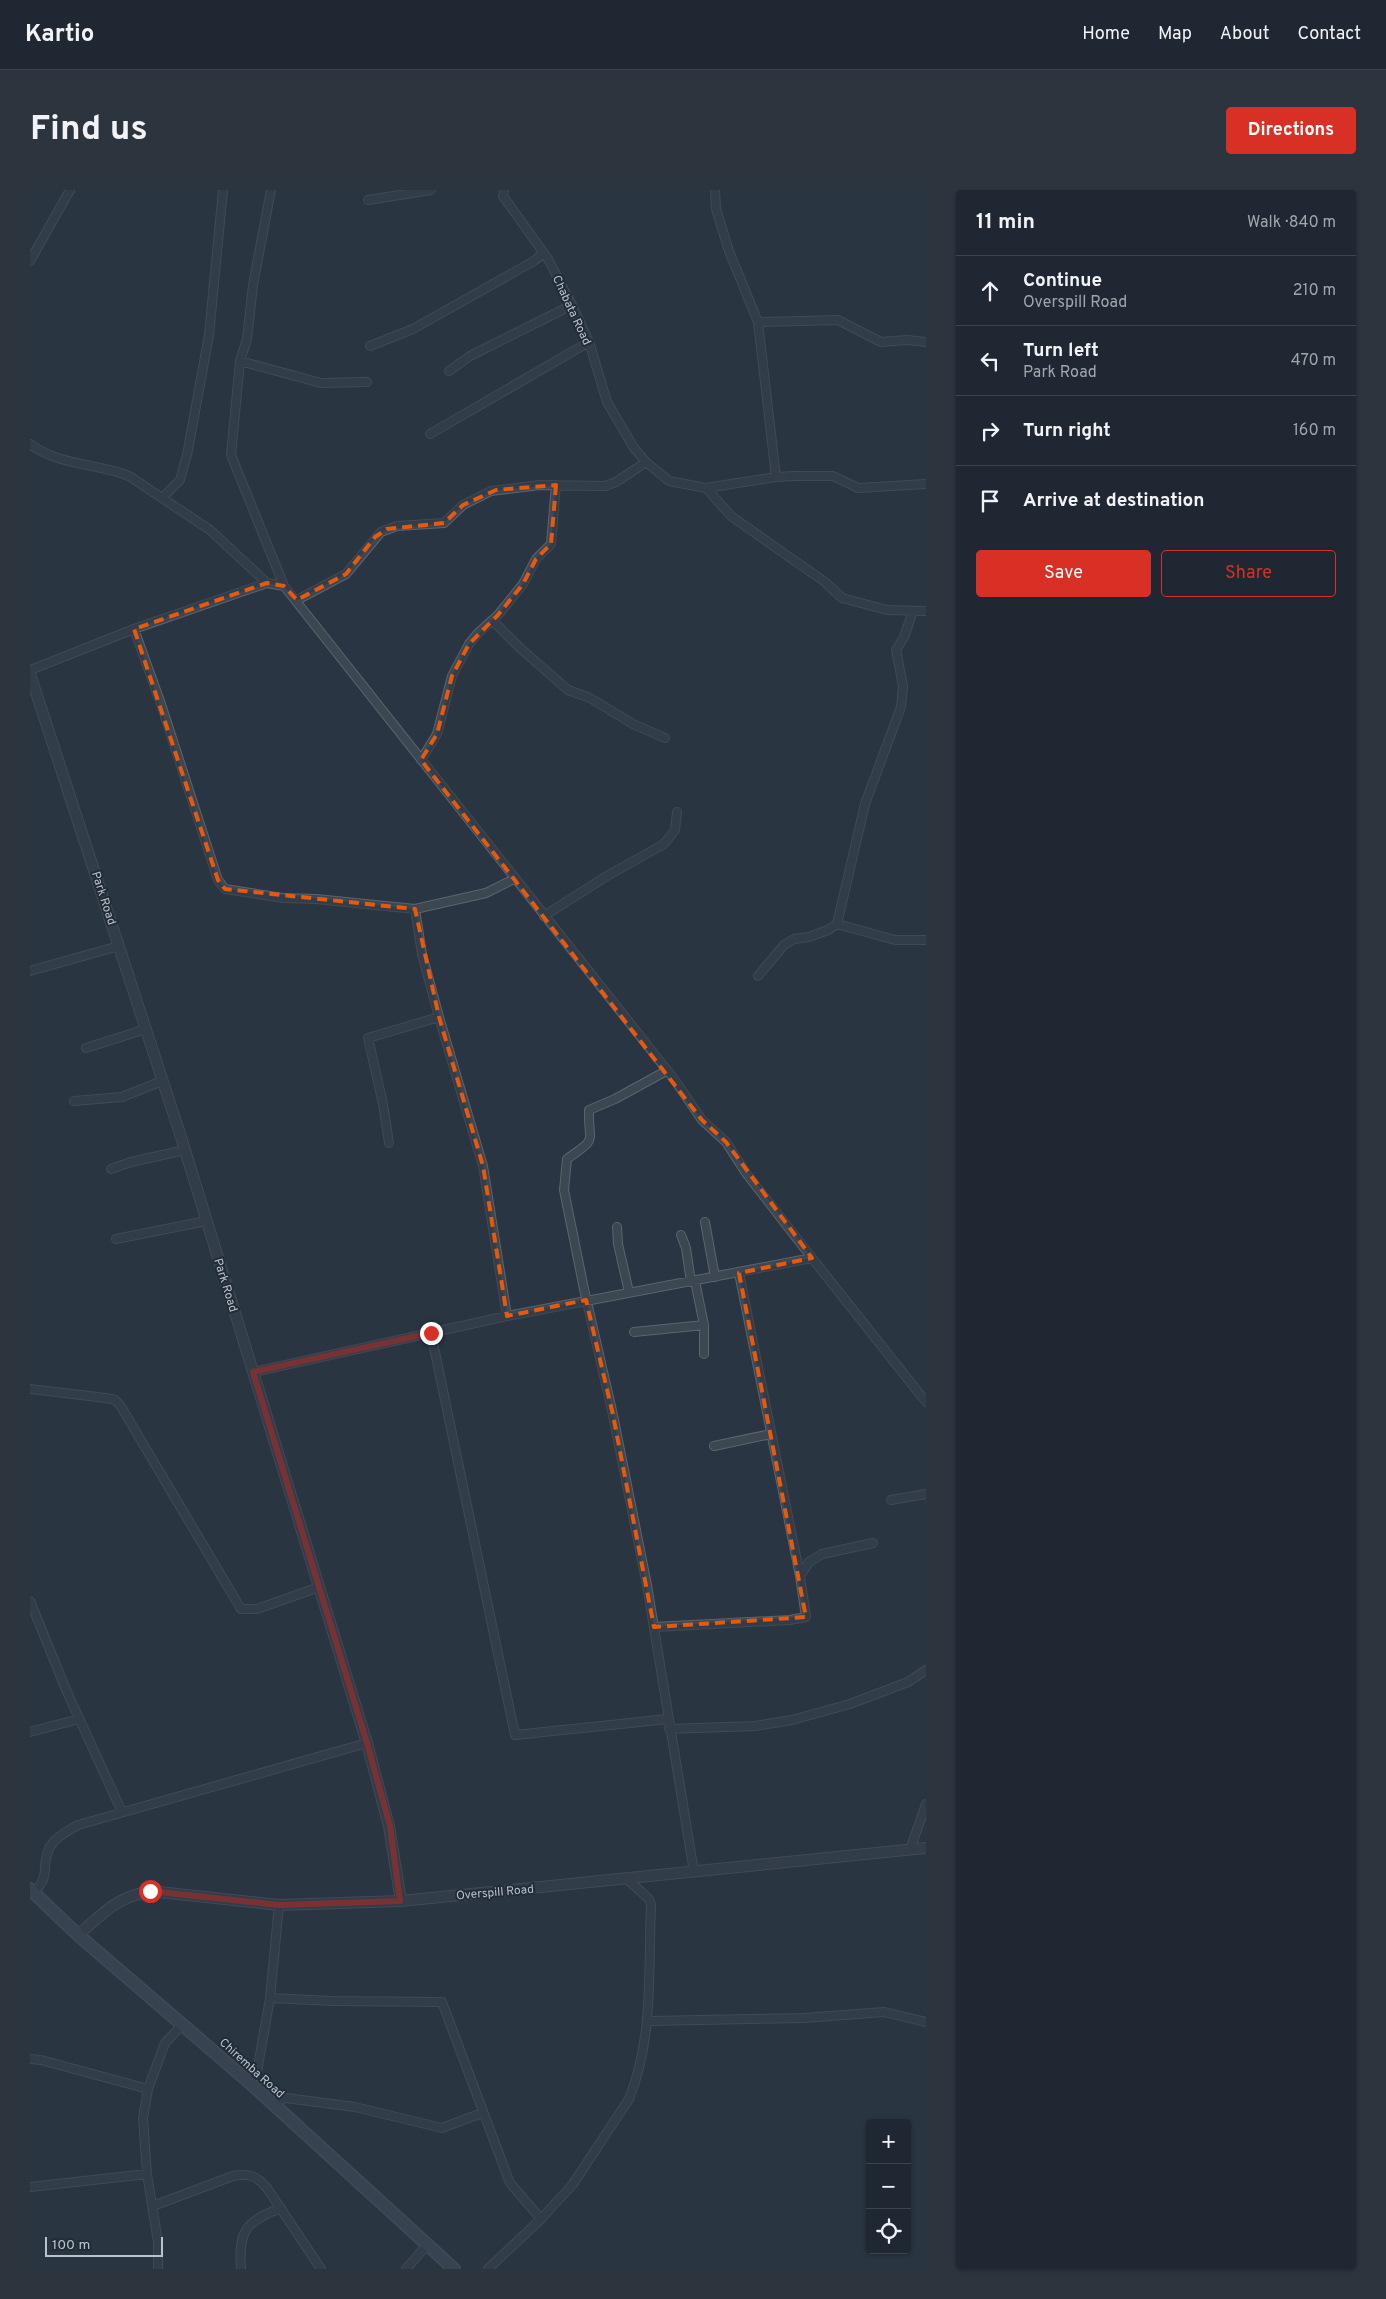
<!DOCTYPE html>
<html lang="en">
<head>
<meta charset="utf-8">
<style>
  :root { --surface:#1f2832; --page:#2c343e; --text:#f1f3f6; --muted:#a1a6ac; --line:#3c444d; --accent:#d93025 }
  body { margin:0; font-family:Overpass,sans-serif; background:var(--page); color:var(--text) }
  .controls { position:absolute; right:15px; bottom:15px; display:grid; overflow:hidden; border-radius:5px; box-shadow:0 1px 4px #0004 }
  .controls button { width:45px; height:45px; display:grid; place-items:center; padding:0; border:0; border-bottom:1px solid var(--line); background:var(--surface); color:var(--text); font:25px sans-serif }
  .scale { position:absolute; left:15px; bottom:12px; width:118px; box-sizing:border-box; padding-left:5px; border:2px solid #bac2cc; border-top:0; font-size:14px; line-height:18px; white-space:nowrap; color:#bac2cc; -webkit-text-stroke:4px #222c37; paint-order:stroke }
  .stop { position:absolute; width:15px; height:15px; margin:-11px; border:4px solid #d93025; border-radius:50%; background:#fff }
  .stop.end { background:#d93025; border-color:#fff; box-shadow:0 1px 5px #0008 }
  .list { margin:0; padding:0; list-style:none }
  h2 { display:flex; justify-content:space-between; align-items:center; height:65px; margin:0; padding:0 20px; font-size:21px }
  h2 small { font-size:16px; font-weight:400; color:var(--muted) }
  .list li { display:grid; grid-template-columns:32px 1fr auto; gap:15px; align-items:center; box-sizing:border-box; height:70px; padding:0 20px; border-top:1px solid var(--line) }
  .list b { display:block; font-size:19px; white-space:nowrap }
  .list p { margin:0; font-size:16px; white-space:nowrap; color:var(--muted) }
  .list em { font-size:16px; font-style:normal; color:var(--muted) }
  .actions { display:flex; gap:10px; padding:15px 20px }
  .actions a { flex:1; padding:11px 0; border:1px solid var(--accent); border-radius:5px; text-align:center; font-size:18px; color:var(--accent) }
  .actions .main { background:var(--accent); color:#fff }
  .icon { flex:none; width:28px; height:28px; fill:none; stroke:currentColor; stroke-width:2; stroke-linecap:round; stroke-linejoin:round }
  .map { position:relative; flex:none; width:896px; height:2079px; overflow:hidden; border-radius:5px }
  header { display:flex; align-items:center; gap:30px; box-sizing:border-box; height:70px; padding:0 25px; background:var(--surface); border-bottom:1px solid var(--line) }
  header strong { font-size:24px }
  nav { display:flex; gap:28px; margin-inline-start:auto; font-size:18px }
  .intro { display:flex; align-items:center; justify-content:space-between; box-sizing:border-box; height:120px; padding:0 30px }
  h1 { margin:0; font-size:35px }
  .button { padding:12px 22px; border-radius:5px; background:var(--accent); color:#fff; font-size:18px; font-weight:700 }
  main { display:flex; gap:30px; padding:0 30px }
  aside { flex:1; background:var(--surface); border-radius:5px; box-shadow:0 1px 4px #0004 }
  .map>svg:first-child { display:block }
  .lines { fill:none; stroke-linecap:round; stroke-linejoin:round }
  .minor-casing { stroke:#5b656f; stroke-width:10 }
  .tertiary-casing { stroke:#5b656f; stroke-width:12 }
  .secondary-casing { stroke:#5b656f; stroke-width:14 }
  .minor { stroke:#3d4752; stroke-width:8 }
  .tertiary { stroke:#3d4752; stroke-width:10 }
  .secondary { stroke:#4b5665; stroke-width:11 }
  .route { stroke:#d93025; stroke-width:6 }
  .marked { fill:none; stroke:#e8590c; stroke-width:4; stroke-dasharray:10 6; stroke-linejoin:round }
  .labels { text-anchor:middle; stroke-width:4; stroke-linejoin:round; paint-order:stroke }
  .street-label { font-size:12px; fill:#bac2cc; stroke:#222c37 }
</style>
</head>
<body>
<header>
<strong>Kartio</strong>
<nav><a>Home</a><a>Map</a><a>About</a><a>Contact</a></nav>
</header>
<div class="intro"><h1>Find us</h1><a class="button">Directions</a></div>
<main>
<div class="map">
<svg width="896" height="2079" viewBox="0 0 896 2079">
  <rect width="100%" height="100%" fill="#293542"/>
  <g class="lines">
    <defs>
      <path id="minor" d="M241,0l-18,95 -6,54 -7,22 -9,94 53,131
        M474,0l-1,6 45,63 24,46 17,37 18,60 27,46 12,14
        M685,0l1,19 13,42 29,71 18,155
        M338,10l63,-10
        M0,71l40,-71
        M728,132l80,-2 43,22 26,-2 19,2
        M340,156l43,-17 121,-68 10,-8
        M210,171l81,22 46,-1
        M419,181l21,-15 102,-51
        M400,244l159,-92
        M0,254c29,22 67,19 99,32l81,54 57,53
        M676,298l25,28 94,66 17,16 45,12 39,1
        M132,308l18,-18 7,-25 22,-120 14,-145
        M267,410l49,-26 35,-42 16,-6 47,-3 19,-18 28,-14 49,-6 65,1 11,-4 30,-20 23,19 37,7 70,-11 18,-1h39l25,12 68,-4
        M463,431l27,27 48,42 22,8 43,26 32,14
        M104,439l27,75 57,176 7,9 58,9 33,1 99,10 71,-16 28,-14
        M0,480l104,-41 133,-46 17,3 390,493 28,41 24,22 20,31 66,85 114,144
        M391,570l16,-26 15,-58 17,-32 9,-11 20,-18 25,-31 13,-25 15,-15 5,-59
        M385,719l7,45 17,63 44,149 24,150
        M514,726l63,-40 57,-32 11,-14 2,-18
        M807,734l58,16h31
        M0,781l89,-25
        M728,786l26,-31 10,-6 15,-2 19,-7 9,-6 28,-120 36,-97 2,-21 -7,-36 8,-13 9,-26
        M56,858l60,-19
        M636,881l-51,28 -26,11c-1,34 10,27 -22,49l-3,31 20,99 29,126 34,170 47,287
        M44,911l48,-4 40,-16
        M359,953l-6,-39 -15,-66 71,-21
        M81,979l20,-7 54,-12
        M675,1032l10,55
        M587,1037l1,17 11,48
        M651,1045l5,13 5,34
        M86,1049l90,-18
        M665,1091l9,44v29
        M604,1142l70,-7
        M401,1143l84,402 153,-16
        M223,1182l254,-56 305,-58
        M0,1199l76,9 9,2 5,5 121,204h16l62,-22
        M684,1256l57,-12
        M861,1310l35,-6
        M770,1386l9,-14 13,-8 51,-11
        M0,1411l37,91 55,120
        M624,1437l136,-7 16,-3 -6,-41 -61,-303
        M639,1539l86,-3 37,-6 58,-16 58,-22 18,-12
        M0,1542l49,-13
        M880,1660l16,-46
        M4,1702c17,-17 7,-22 14,-41 4,-12 19,-20 30,-26l289,-82
        M240,1808l63,3 109,1 68,181 31,36
        M619,1831l155,-3 80,-6 42,10
        M0,1869l11,1 107,29
        M219,1892l8,-10 13,-74 9,-93
        M240,1913l16,-5 69,9 87,21 40,-15
        M0,1997l117,-13
        M123,2016l80,-30c16,-3 24,0 34,12l54,81
        M128,2079v-27l-11,-68 -4,-56 5,-29 17,-46 18,-19
        M211,2079c-3,-38 5,-48 40,-61
        M376,2079l21,-24
        M458,2079l53,-50 32,-35 56,-85c25,-62 19,-129 22,-194l-2,-6 -21,-19"/>
      <path id="tertiary" d="M0,484l151,463 186,606 22,83 12,75
        M48,1745c27,-23 37,-37 72,-44l129,14 122,-4 525,-53"/>
      <path id="secondary" d="M0,1699l48,46 171,147 205,187"/>
    </defs>
    <use href="#minor" class="minor-casing"/>
    <use href="#tertiary" class="tertiary-casing"/>
    <use href="#secondary" class="secondary-casing"/>
    <use href="#minor" class="minor"/>
    <use href="#tertiary" class="tertiary"/>
    <use href="#secondary" class="secondary"/>
  </g>
  <g class="lines">
    <path class="route" d="M120,1701l129,14 121,-4 -10,-75 -23,-83 -114,-371 178,-39"/>
  </g>
  <path d="M0 0H896V2079H0ZM526,295l-5,59 -15,15 -13,25 -25,31 -29,29 -17,32 -15,58 -16,26 281,360 24,22 86,116 -73,15 67,344 -152,10 -41,-212 -27,-115 -79,16 -24,-150 -44,-149 -24,-108 -190,-20 -7,-9 -84,-251 133,-46 17,3 13,14 49,-26 29,-37 12,-8 57,-6 19,-18 33,-15z" fill="#293542" fill-opacity=".55" fill-rule="evenodd"/>
  <path class="marked" d="M526,295l-5,59 -15,15 -13,25 -25,31 -29,29 -17,32 -15,58 -16,26 281,360 24,22 86,116 -73,15 67,344 -152,10 -41,-212 -27,-115 -79,16 -24,-150 -44,-149 -24,-108 -190,-20 -7,-9 -84,-251 133,-46 17,3 13,14 49,-26 29,-37 12,-8 57,-6 19,-18 33,-15z"/>
  <g class="labels">
    <g class="street-label">
      <text transform="translate(542 120) rotate(65)" y="4">Chabata Road</text>
      <text transform="translate(74 708) rotate(72)" y="4">Park Road</text>
      <text transform="translate(196 1095) rotate(73)" y="4">Park Road</text>
      <text transform="translate(465 1702) rotate(-5)" y="4">Overspill Road</text>
      <text transform="translate(222 1878) rotate(42)" y="4">Chiremba Road</text>
    </g>
  </g>
</svg>
<div class="controls">
<button>+</button>
<button>−</button>
<button><svg class="icon" aria-label="locate" viewBox="0 0 24 24"><circle cx="12" cy="12" r="6"/><path d="M12 2v4M12 18v4M2 12h4M18 12h4"/></svg></button>
</div>
<div class="scale">100 m</div>
<div class="stop" style="left:120px;top:1701px"></div>
<div class="stop end" style="left:401px;top:1143px"></div>
</div>
<aside>
<h2>11 min<small>Walk · 840 m</small></h2>
<ul class="list">
<li><svg class="icon" aria-label="ahead" viewBox="0 0 24 24"><path d="M12 20V5M6 11l6-6 6 6"/></svg><div><b>Continue</b><p>Overspill Road</p></div><em>210 m</em></li>
<li><svg class="icon" aria-label="left" viewBox="0 0 24 24"><path d="M17 20v-9H6M10 6l-5 5 5 5"/></svg><div><b>Turn left</b><p>Park Road</p></div><em>470 m</em></li>
<li><svg class="icon" aria-label="right" viewBox="0 0 24 24"><path d="M7 20v-9h11M14 6l5 5-5 5"/></svg><div><b>Turn right</b></div><em>160 m</em></li>
<li><svg class="icon" aria-label="arrive" viewBox="0 0 24 24"><path d="M6 21V4h12l-3 4 3 4H6"/></svg><div><b>Arrive at destination</b></div></li>
</ul>
<div class="actions"><a class="main">Save</a><a>Share</a></div>
</aside>
</main>
</body>
</html>
